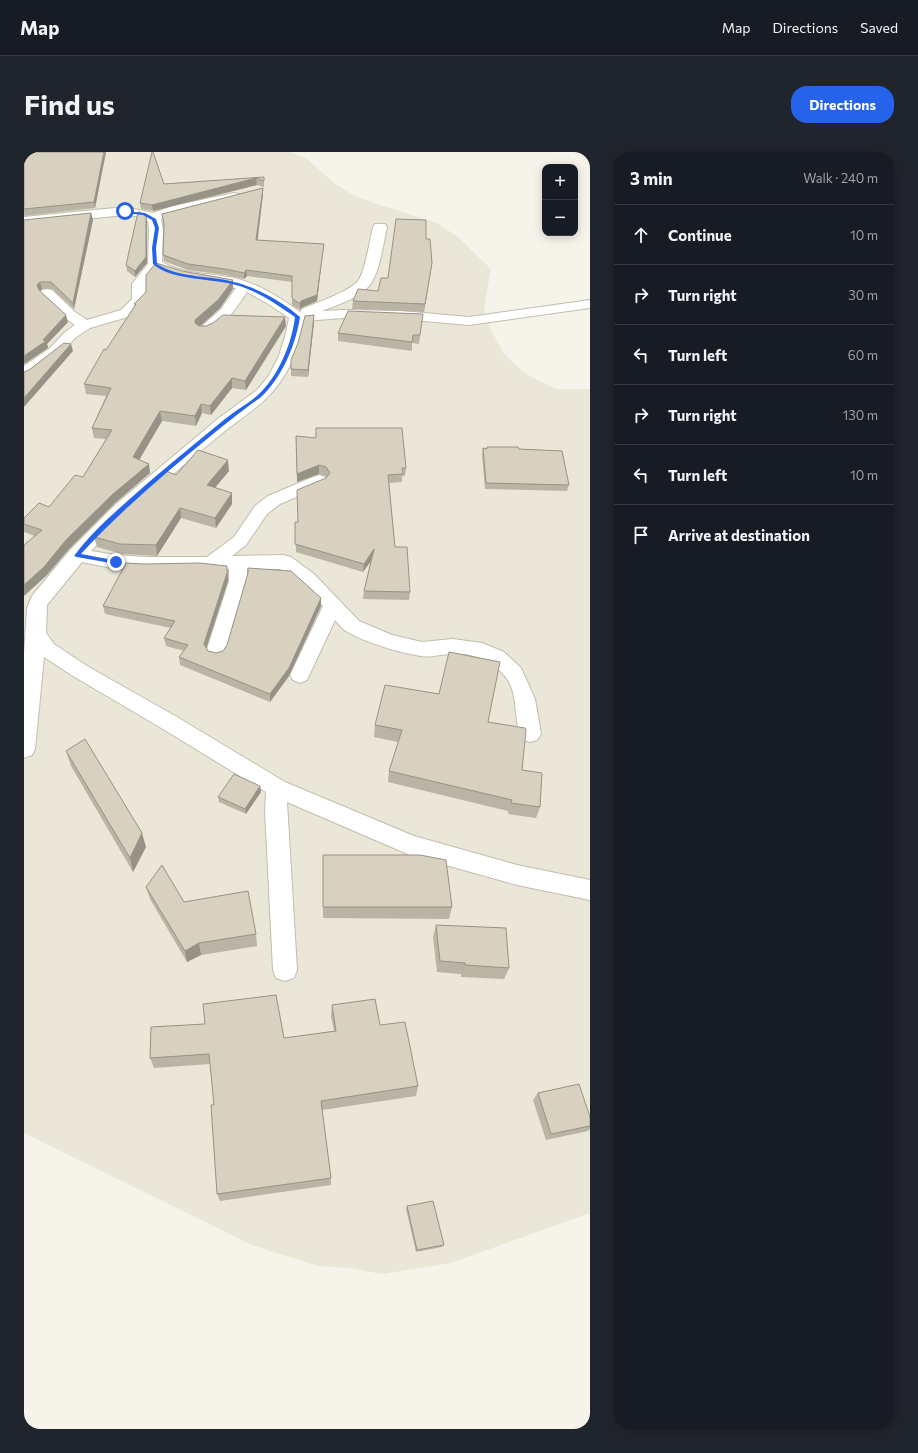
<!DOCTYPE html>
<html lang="en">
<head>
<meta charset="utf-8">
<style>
  :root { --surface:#171b24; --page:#20242c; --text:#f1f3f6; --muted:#9ea1a6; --line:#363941; --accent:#2563eb }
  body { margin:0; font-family:Commissioner,sans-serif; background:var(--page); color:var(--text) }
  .controls { position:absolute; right:12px; top:12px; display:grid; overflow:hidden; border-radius:8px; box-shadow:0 2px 10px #0003 }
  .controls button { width:36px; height:36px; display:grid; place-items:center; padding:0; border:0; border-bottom:1px solid var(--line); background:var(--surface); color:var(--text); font:20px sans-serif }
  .stop { position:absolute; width:12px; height:12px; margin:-9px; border:3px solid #2563eb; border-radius:50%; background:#fff }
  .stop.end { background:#2563eb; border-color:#fff; box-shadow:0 1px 4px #0008 }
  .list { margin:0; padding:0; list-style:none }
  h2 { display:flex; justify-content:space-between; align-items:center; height:52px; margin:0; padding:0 16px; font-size:17px }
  h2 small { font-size:13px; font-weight:400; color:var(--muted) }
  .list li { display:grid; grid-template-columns:26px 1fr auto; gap:12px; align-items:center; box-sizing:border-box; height:60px; padding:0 16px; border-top:1px solid var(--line) }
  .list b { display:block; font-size:15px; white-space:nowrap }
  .list em { font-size:13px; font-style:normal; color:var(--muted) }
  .icon { flex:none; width:22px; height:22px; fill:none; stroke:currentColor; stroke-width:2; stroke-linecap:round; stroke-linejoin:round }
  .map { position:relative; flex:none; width:566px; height:1277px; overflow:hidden; border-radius:16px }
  header { display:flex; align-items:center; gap:24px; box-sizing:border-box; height:56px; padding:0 20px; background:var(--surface); border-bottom:1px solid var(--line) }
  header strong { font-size:19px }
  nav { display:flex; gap:22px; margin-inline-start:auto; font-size:14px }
  .intro { display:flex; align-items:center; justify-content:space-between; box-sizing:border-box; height:96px; padding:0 24px }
  h1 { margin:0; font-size:28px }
  .button { padding:10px 18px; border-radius:16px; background:var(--accent); color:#fff; font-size:14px; font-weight:700 }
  main { display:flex; gap:24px; padding:0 24px }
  aside { flex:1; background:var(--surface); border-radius:16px; box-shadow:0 2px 10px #0003 }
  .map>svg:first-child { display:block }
  .residential { fill:#eae6d8 }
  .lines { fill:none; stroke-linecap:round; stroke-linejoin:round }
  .minor-casing { stroke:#c2bdac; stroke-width:2 }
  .minor { fill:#fff; fill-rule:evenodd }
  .wall { fill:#bab4a4 }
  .shaded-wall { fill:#979286 }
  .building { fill:#d8d1bf; stroke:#979286 }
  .route { fill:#2563eb }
</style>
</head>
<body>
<header>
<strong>Map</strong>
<nav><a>Map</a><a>Directions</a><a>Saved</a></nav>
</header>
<div class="intro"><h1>Find us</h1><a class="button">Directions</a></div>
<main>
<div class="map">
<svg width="566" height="1277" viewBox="0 0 566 1277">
  <rect width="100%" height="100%" fill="#f6f3ea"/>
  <path class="residential" d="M0,0h266l16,6 28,25 21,13 25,9 57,18 21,14 33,32 -7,41 7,20 13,24 20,19 32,16h34v824l-139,50 -69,11 -33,-6 -31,-2 -66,-21 -228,-112z"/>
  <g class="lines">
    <defs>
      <path id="minor" d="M210,41l5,1 2,3 -2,3 -62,13 -16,6 2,11 -1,32c22,13 48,11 72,16 25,6 45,19 66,34l2,-3c13,-6 47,-17 56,-28 7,-9 12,-42 15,-54l2,-3h10l2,3c-4,17 -7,46 -18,59 -11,13 -33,19 -47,25l21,-1 58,1 68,6 121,-17v8l-121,17 -68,-6 -58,-1 -39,3c-4,25 -14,50 -30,69 -15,18 -36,30 -54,45 -45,37 -89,74 -129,116l25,4 29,2h62l27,-20 21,-31 13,-10 45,-19 6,-2 6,2 3,4 -3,4 -45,19 -13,10 -21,31 -14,11 52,-1 7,2 23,17 45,47 33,14 30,7 31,-3 29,4 22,9 17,16 14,31 6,35 -4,6 -7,2 -7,-2c-11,-19 -3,-46 -18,-64 -14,-16 -33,-24 -54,-22 -10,0 -21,4 -30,2 -20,-3 -58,-14 -75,-25 -4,-2 -7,-7 -11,-11l-28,60 -7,3 -7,-3 -3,-5 33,-69 -23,-22 -20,-15h-33v12l-21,71 -3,5 -7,2 -7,-2 -3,-5 23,-71v-12l-84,2 -29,-2 -34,-7 -35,43 -1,28 8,11 33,22 90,51 108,65 129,54 103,29 73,15v20l-73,-15 -107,-30 -123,-53 10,168 -3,8 -9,3 -9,-3 -3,-8 -8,-160 1,-18 -103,-63 -90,-53 -29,-19 -9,92 -3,6 -8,3v-104l3,-46 5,-12 38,-46 46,-46 103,-86 38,-28 11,-13 10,-19 7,-21 4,-19 -19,-13 -23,-13c-9,13 -30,47 -47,42l-3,-3 3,-3 21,-19 15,-21 -53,-9 -26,-8 -11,13v16l-15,16 -41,12 -15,10 -15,16 -30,22 -6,2v-12l26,-18 15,-16 10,-7 -10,-7 -23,-22 -2,-3 2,-3 5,-1 5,1 23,22 12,8 34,-10 11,-11v-15l16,-20 1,-34 -1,-9 -7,-4 -16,-2 -101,10v-8l101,-10 28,6 20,-7z"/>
    </defs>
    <use href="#minor" class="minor-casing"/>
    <use href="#minor" class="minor"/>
  </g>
  <path class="wall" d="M0,0h82l-11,56 -71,8z
    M240,25v10l-7,-2 -104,26 -12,-2 -1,-6 24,-19z
    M239,36v6l-6,46 67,4 -1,6 -6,51 -16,7 -1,2 -8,-5v-23l-45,-6 -3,3 -19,-4 -37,-5 -24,-9 -1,-6 1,-29 -2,-12z
    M67,61l2,7 -19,89 -22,-20h-10l-2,2 28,31 -21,22 1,4 -24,16v-144z
    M122,64l1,6v41l-12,14 -8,-6 -1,-6z
    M402,87l5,31 -7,42 -72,-3 1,-8 25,-10 10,-13z
    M158,119l51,9v9l-13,19 -20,18h86l-40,64 -14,-2 -21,27 -9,-2 -6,13 -34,-5 -23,39 10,4 1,9 -35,30 -46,46 -23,27 -11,-40 -11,-4v-14l25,-11 34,-30 23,-38 -12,-1 -2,-10 14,-32 -20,-2 -2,-10 51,-78 -1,-2z
    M290,170l-6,55 -17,-1v-16z
    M398,170l-3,22 -7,-1v8l-74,-10v-8z
    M272,284l110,32 -1,8h-3v6l-13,1 6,64 15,45 -1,8 -46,-1 1,-8 7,-30 -8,11 -67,-20 -1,-30h3l29,-45 -2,-1 -6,-2 -22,8z
    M463,295l32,2 50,36 -2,6 -82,-2 -3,-34 1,-7 3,1z
    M205,319l-14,17 17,5v11l-16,24 -35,-10 -24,38 -35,-2 -25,-7 -3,-10z
    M120,412l83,2 1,15 -22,67 2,3 8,2 7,-2 98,-53v8l-32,70 -19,26 -90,-37 -1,-8 5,-6 -18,-5 -2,-8 7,-10 -66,-14 -2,-8z
    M464,570l34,48 18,37 -4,11 -28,-4v-3l-120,-29 1,-11 9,-29 -24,-5 1,-12z
    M42,599l80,96 -13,25 -62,-106z
    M236,634l1,6 -15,22 -27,-12 -1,-5z
    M299,703l129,52 -3,12 -126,-1z
    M122,735l38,15 72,32 1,12 -56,9 -14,7 -37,-63z
    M412,773l73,43 -5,11 -43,-2v-3l-24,-2 -4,-35z
    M308,853l48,20 38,61 -2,10 -94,14 9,68v7l-111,16 -3,-7 -3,-89 -4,-41 -56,4 -4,-10 184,-27 -3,-15z
    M514,941l52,24v12l-2,2 -42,9 -13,-40z
    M383,1054l37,39 -2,2 -26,5 -10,-43z"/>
  <path class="shaded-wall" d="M80,0h2l-11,56 -1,-6z
    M232,26l1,7 -104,26 -1,-6z
    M239,36v6l-6,52 -1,-6z
    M67,61l2,7 -19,89 -1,-6z
    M122,64l1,6v41l-12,14v-6z
    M300,92l-1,6 -6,51 -16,7 -1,2v-6z
    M408,111l-1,7 -7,42 1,-8z
    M222,118l1,6 -3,3v-6z
    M209,128v9l-13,19 -24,22 -1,-10z
    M16,130l2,7 -3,3 -2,-7z
    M42,163l2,7 -21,22 1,4 -24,16v-8l19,-16z
    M290,163v7l-6,55v-7z
    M261,165l1,9 -40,64 -1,-9z
    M47,192l2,7 -49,56v-9z
    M208,226v10l-21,27 -1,-9z
    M177,252l1,9 -6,13 -1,-10z
    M136,259l2,10 -27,46 -2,-10z
    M204,308l1,11 -21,25 -1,-11z
    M125,312l1,9 -35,30 -46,46 -23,27 -22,20v-11l42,-45 47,-46z
    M295,313v9l-22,8v-8z
    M208,341v11l-16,24 -1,-10z
    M156,356l1,10 -24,38 -1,-11z
    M350,397l-1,9 -10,14 1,-8z
    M203,414l1,15 -23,71 -1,-8z
    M297,446v8l-32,70 -19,26v-8z
    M236,634l1,6 -15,22 -1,-5z
    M118,681l4,14 -13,25 -3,-14z
    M175,791l2,12 -14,7 -2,-11z"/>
  <path class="building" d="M0,0h80l-10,50 -70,7z
    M128,0h1l11,32 100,-7v4l-8,-3 -104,27 -12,-2z
    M239,36l-7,52 68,4 -7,51 -16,6 -1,3 -8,-6v-22l-46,-6 -2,3 -19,-4 -37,-5 -25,-9 1,-31 -2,-10z
    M114,60h2l6,4v41l-11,14 -9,-6z
    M67,61l-18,90 -22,-21h-11l-3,3 2,5 27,25 -23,25 3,1 -22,15v-136z
    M372,67l30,1v19h4l2,24 -7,41 -72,-3 5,-12 20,2 3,-13h7z
    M132,111l26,8 51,9 -14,19 -24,21v3l4,3h7l7,-3 10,-8 62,2 -40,64 -13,-3 -22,28 -9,-2 -6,12 -35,-5 -27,46 16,7 -36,30 -47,46 -22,27 -20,18v-40l18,-15 -18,-6v-6l15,-15 10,4 26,-32 8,2 29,-47 -20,-2 19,-40 -27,-4 20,-35 2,1 30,-46h-2l12,-12v-17z
    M324,159l75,3 -3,21h-7l-1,7 -74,-9z
    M290,163l-6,55 -17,-1v-9l7,-17 7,-27z
    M40,191l7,1 -47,54v-26l5,-2z
    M292,276h86l4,40h-4l1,6 -15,1 7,72h12l3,45 -46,-1 10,-42 -10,15 -69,-20v-22h3l-1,-32 29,-12 4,-5 -4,-6 -7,-2 -22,9 -1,-38 20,2z
    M463,295h31l1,2 43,2 7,34 -83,-2 -3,-35 4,1z
    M174,298l30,10 -21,25 25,8 -17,25 -35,-10 -24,37 -36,-1 -26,-7 72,-66 10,4z
    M102,411l18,1 55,-1 28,3v7l-23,71 4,7 8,2 7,-2 4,-6 21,-72v-5l43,3 30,27 -32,70 -19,26 -91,-37 9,-12 -24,-7 11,-17 -72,-15z
    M425,500l51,10 -12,60 37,6 1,2 -4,40 20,3 -2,34 -29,-4 1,-3 -123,-29 13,-41 -27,-5 10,-40 54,9z
    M61,587l57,94 -12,25 -64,-107z
    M210,622l26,12 -15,23 -27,-12z
    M299,703h97l26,5 6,47h-129z
    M138,713l22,37 64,-11 8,43 -57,9 -14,8 -39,-64z
    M412,773l70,3 3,40 -44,-3v-2l-25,-2z
    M252,843l8,43 52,-7 -4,-26 43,-6 5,26 25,-3 13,64 -97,15 10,77 -114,16 -6,-89h3l-5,-51 -59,4 1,-31 54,-3 -2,-20z
    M555,932l11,33v9l-39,8 -13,-41z
    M409,1049l11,44 -27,5 -10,-44z"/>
  <path class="route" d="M100,59l21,2 11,6 3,9 -3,20 1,16c23,15 55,11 81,19 21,6 45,19 62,34 -4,26 -16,56 -35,76 -5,6 -13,10 -19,15 -11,8 -22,17 -33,26 -46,38 -92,76 -132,120l37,7v2l-2,1 -39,-7 -3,-1c14,-19 32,-36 49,-51 33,-30 68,-58 102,-86 12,-10 27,-17 37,-28 18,-19 30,-49 33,-74 -19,-13 -37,-26 -59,-32 -24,-7 -64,-4 -83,-21l-1,-16 3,-20 -3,-8 -9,-5 -18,-2z"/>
</svg>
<div class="controls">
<button>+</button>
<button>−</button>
</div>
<div class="stop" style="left:101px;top:59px"></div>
<div class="stop end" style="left:92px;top:410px"></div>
</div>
<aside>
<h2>3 min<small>Walk · 240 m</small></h2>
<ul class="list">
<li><svg class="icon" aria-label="ahead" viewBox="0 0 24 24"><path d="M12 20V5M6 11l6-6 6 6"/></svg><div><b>Continue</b></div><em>10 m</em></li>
<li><svg class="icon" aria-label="right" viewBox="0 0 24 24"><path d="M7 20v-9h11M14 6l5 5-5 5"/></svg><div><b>Turn right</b></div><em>30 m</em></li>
<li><svg class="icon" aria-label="left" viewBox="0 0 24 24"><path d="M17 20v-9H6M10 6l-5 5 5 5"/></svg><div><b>Turn left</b></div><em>60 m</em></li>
<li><svg class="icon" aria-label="right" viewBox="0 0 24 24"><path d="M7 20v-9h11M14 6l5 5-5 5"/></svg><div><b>Turn right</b></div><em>130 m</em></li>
<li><svg class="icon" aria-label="left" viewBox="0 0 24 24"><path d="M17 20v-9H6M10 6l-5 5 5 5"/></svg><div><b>Turn left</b></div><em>10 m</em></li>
<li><svg class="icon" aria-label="arrive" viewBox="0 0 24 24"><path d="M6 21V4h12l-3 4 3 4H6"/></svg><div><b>Arrive at destination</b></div></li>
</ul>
</aside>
</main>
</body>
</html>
